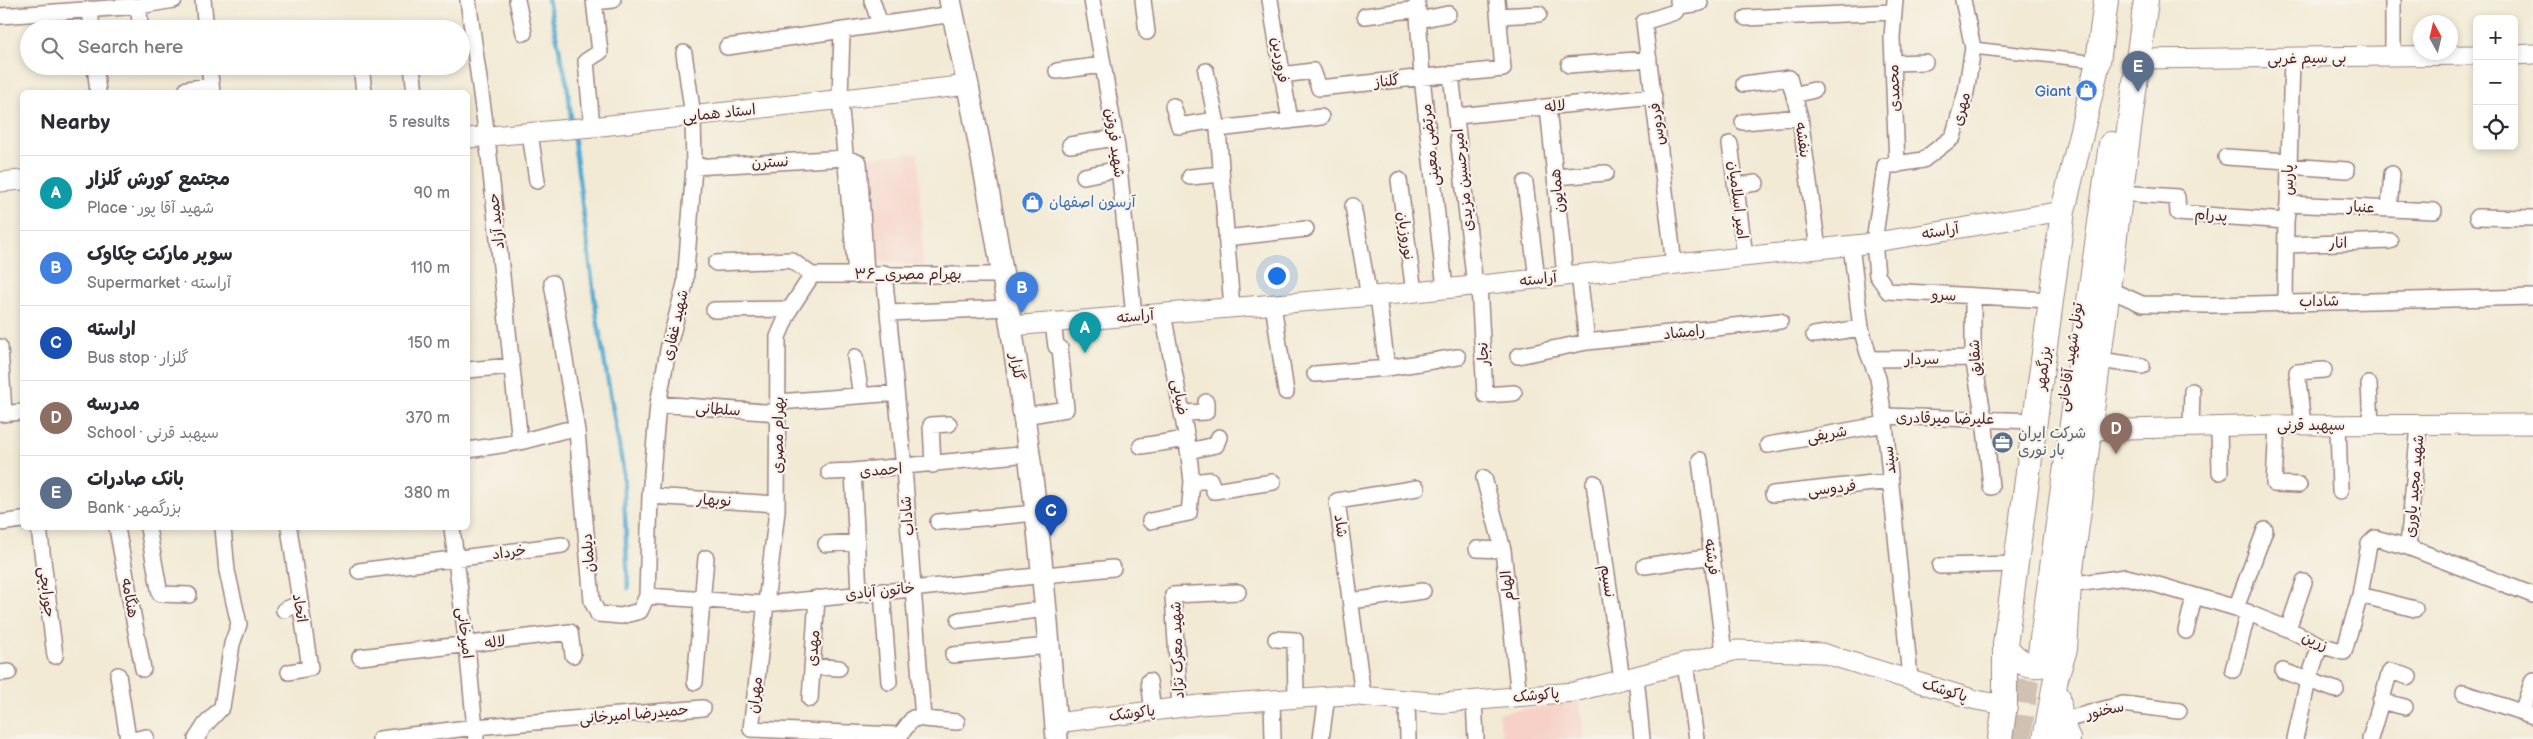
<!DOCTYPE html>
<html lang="en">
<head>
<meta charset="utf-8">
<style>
  :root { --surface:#fff; --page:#f2f2f3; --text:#2b2b33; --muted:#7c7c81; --line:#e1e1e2; --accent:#7c3aed }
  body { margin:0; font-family:"Balsamiq Sans","Playpen Sans Arabic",sans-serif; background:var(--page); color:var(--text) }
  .controls { position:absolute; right:15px; top:15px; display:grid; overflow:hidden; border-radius:8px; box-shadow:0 2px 8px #0003 }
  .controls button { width:45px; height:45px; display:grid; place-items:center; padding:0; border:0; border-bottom:1px solid var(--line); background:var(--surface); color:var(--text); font:25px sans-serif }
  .compass { position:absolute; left:2413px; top:15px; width:45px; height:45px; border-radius:50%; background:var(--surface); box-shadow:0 2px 8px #0003; rotate:352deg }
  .you { position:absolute; left:1276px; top:275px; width:18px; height:18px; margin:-12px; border:4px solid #fff; border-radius:50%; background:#1a73e8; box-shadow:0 0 0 8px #1a73e833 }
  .badge { display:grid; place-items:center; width:32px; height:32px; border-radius:50%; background:var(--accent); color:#fff; font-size:16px; font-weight:700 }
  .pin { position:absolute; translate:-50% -41px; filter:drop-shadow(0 1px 2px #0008) }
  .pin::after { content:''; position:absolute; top:26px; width:18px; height:15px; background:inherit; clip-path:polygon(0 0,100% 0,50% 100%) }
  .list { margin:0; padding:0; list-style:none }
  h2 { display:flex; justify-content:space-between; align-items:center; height:65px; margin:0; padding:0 20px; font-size:21px }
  h2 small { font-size:16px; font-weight:400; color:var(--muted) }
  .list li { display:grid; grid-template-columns:32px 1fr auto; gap:15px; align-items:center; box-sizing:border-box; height:75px; padding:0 20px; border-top:1px solid var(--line) }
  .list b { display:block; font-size:19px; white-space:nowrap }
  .list p { margin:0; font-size:16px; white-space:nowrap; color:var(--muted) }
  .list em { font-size:16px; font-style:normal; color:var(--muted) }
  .icon { flex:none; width:28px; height:28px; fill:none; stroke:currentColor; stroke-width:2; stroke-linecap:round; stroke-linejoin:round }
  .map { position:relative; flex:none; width:2533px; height:739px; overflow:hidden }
  .search { position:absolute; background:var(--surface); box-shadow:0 2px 8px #0003; left:20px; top:20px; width:450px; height:55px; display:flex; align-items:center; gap:12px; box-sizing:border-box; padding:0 18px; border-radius:28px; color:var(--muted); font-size:19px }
  .panel { position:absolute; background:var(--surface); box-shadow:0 2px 8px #0003; left:20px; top:90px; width:450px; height:440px; border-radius:8px }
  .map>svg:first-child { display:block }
  .built { fill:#f7d1c8 }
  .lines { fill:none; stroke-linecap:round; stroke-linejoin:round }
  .stream { stroke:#53aad0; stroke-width:4.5 }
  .primary-tunnel { stroke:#d0c1b3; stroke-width:24; stroke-dasharray:24 12; stroke-linecap:butt }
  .pedestrian-casing { stroke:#9e8480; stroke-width:14 }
  .minor-casing { stroke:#9e8480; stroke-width:18 }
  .tertiary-casing { stroke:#9e8480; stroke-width:21 }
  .secondary-casing { stroke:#9e8480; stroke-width:24 }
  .primary-casing { stroke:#9e8480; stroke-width:26 }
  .pedestrian { stroke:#fff; stroke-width:11 }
  .minor { stroke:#fff; stroke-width:15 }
  .tertiary { stroke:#fff; stroke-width:19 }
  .secondary { stroke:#fff; stroke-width:21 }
  .primary { stroke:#fff; stroke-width:24 }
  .labels { text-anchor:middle; stroke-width:4.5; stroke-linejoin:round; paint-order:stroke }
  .street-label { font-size:15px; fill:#4a1f2b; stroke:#f7f3e8 }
  .shop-label { font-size:15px; fill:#366cbe; stroke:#f7f3e8; text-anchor:end }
  .service-label { font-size:15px; fill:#4e5e75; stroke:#f7f3e8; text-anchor:start }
</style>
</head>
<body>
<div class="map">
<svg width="2533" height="739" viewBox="0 0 2533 739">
  <rect width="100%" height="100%" fill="#f7f3e8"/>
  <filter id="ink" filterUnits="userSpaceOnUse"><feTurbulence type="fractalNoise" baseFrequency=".02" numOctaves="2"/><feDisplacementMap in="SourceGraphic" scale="10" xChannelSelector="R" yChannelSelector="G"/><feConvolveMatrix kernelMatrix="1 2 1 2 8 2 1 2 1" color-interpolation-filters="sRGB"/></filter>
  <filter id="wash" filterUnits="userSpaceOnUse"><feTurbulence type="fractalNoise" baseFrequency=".0096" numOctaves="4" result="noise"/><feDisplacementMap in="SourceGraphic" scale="20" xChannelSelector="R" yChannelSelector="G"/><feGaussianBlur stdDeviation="1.12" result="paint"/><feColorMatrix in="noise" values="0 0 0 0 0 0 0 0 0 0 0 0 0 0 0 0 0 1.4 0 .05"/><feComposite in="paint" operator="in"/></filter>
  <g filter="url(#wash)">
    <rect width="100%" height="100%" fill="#f2ead5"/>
    <path class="built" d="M918,153l5,113 -54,-7 -4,-100z
      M1579,702l6,37h-82l-5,-26z"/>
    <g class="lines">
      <path class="stream" d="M548,0l19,83 5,42
        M573,133l24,185 26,150 5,120"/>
    </g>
  </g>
  <g filter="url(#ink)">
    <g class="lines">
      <path class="primary-tunnel" d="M2019,739l12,-88"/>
      <defs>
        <path id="pedestrian" d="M1973,48l125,14"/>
        <path id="minor" d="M203,0l3,29
          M468,0l19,137 33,305
          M517,0l7,33
          M872,0l8,24
          M1092,0l25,147 17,169
          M1143,0l4,32
          M1270,0l20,121
          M1417,0l5,77 23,212
          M1895,0l-3,37 5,128
          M1963,0l10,48 -7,44 -13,45 -30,23 -38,6 -11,76 3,33 11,16 163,9
          M594,2l19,-2
          M139,6l1,23
          M1679,6l21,-3
          M90,9l2,20
          M0,16l139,-10 35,-6
          M1365,16l53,-7
          M1499,16l40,-2
          M1746,18l147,-6
          M1419,20l29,-6
          M842,30l-2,69 16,175
          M727,47l226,-33
          M2393,56v-56
          M1893,63l32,-1
          M1569,65l80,-6
          M95,66l3,26
          M209,66l3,26
          M361,66l3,26
          M412,66l3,26
          M1057,71l46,-6
          M1206,71l12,58 14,179
          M1451,74l24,212
          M1282,75l31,-4 6,17 184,-19 -6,-69
          M1744,84l45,-6 11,39 18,132
          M187,92v-3l24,-3
          M1794,95l20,-5
          M1173,106l6,20 37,-6
          M1548,107l17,169
          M1457,116l197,-20
          M1743,122l57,-5
          M592,127l-6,-66 14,-9 -6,-52
          M1218,129l103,-12
          M530,133l7,48
          M1730,144l15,112
          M1070,145l45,-7
          M2226,157l62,4
          M2288,166l59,4
          M694,167l152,-9 13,5 7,110
          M1084,176l35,-7
          M1190,177l31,-3
          M1555,177l51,-4
          M1399,180l15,112
          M1525,183l12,96
          M1736,186l20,-3
          M2121,193l56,4 1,16 108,8
          M2288,204l146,7
          M1353,206l16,91
          M2389,209l3,-35
          M2477,217l56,1
          M1226,238l80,-9
          M1851,245l10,83 7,25 10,25 7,46 25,254
          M2287,245l103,-4
          M716,263l75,-3 21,15
          M1674,264l-30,-242 31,-10 4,-6 -1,-6
          M884,273l20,195 19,251
          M1579,274l8,68
          M812,275l-22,34 -12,28 -1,174 -26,218 147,6
          M812,275h191
          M552,283l25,148 15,170 6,13 23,2 19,-5 7,-15 3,-100 8,-92 11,-59 16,-61 9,-117 -1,-51 -9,-63
          M1479,285l6,110 29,-2
          M2108,289l34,15 70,1 321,-8
          M1378,296l9,72
          M1973,297v61l11,60 7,69
          M2285,302l1,-81 2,-17 4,-145
          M1273,304l13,88
          M714,310l76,-1
          M888,313l120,-5
          M1814,335l47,-7
          M0,347l4,67
          M1518,356l69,-14 193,-21
          M855,357l6,39
          M1871,359l102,-1
          M2099,360l43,6
          M468,370l43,-4
          M1315,374l72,-6 71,-11
          M2369,384l2,41
          M778,402l118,-9
          M658,404l120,9
          M1183,413l23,-1v-10
          M0,414l22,-2
          M1024,416l42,-7 -6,-61 -4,-2 -3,-23
          M1884,416l152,5
          M2277,425l-3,59 25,1
          M2303,425l-6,-53 27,-2
          M2338,425l2,66
          M2219,427l1,45
          M2191,428l1,-37
          M1768,445l117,-21
          M1141,446l46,-7
          M468,450l52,-8 45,-12 12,1
          M1188,451l28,-6 3,-8
          M1700,460l24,193
          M933,465l-2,-40 18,-1
          M829,472l24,-1
          M1484,478l19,72 16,147
          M1192,482l18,-2 4,11 59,-9
          M1594,483l28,197
          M1773,494l118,-13
          M650,496l127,8
          M1150,521l39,-8 3,-31 -5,-43 -24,-125
          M938,522l98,-9
          M0,523l22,-3
          M39,528l16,128
          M117,528l26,141
          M148,528l12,66 29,1
          M289,528l21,140 -21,4
          M452,528l15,118 9,93
          M826,544l31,-2
          M2408,547l11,-122
          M1477,549l26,1
          M1645,566l67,-10
          M1940,566l76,-2
          M359,571l203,-26
          M2069,585l57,-8 25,6 85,25 52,21 32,16 24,7 16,-57 9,-51 6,-6 33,9 125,48
          M882,591l7,91
          M859,593l-6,-122 176,-17
          M2360,595l55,14
          M647,596l119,8 347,-36
          M1351,601l72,-10
          M2236,608l29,-78
          M284,610l15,-6
          M959,620l87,-11
          M2288,629l16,-47
          M2186,631l8,-34
          M1276,639l19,1 1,58
          M953,655l96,-9
          M360,657l210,-25 3,23
          M1685,664l11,75
          M812,666l27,2
          M2233,670l15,-58
          M2283,671l53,19
          M0,673l9,-1
          M118,675l10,64
          M1636,676l6,63
          M1149,681l4,30
          M695,682l11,-124
          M2464,693l69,23
          M1363,696l-26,-195 80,-13
          M810,699l7,-101
          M1272,700l1,39
          M1407,700l1,39
          M1474,700l2,39
          M2380,701l25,6
          M1180,707l-7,-112 65,-3
          M2522,712l11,-32
          M2061,721l62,-17 56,7
          M137,739l9,-2
          M196,739l9,-14 17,-18 10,-63 7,-20 -12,-53 -4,-43
          M380,739l95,-12 228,-19
          M897,739l16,-21 44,4
          M1321,739l6,-43
          M2295,739l13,-58 12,-36
          M2370,739l20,-68 19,6"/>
        <path id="tertiary" d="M2514,55l19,-1
          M2138,59l339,-4
          M468,138l124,-11 377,-42
          M0,182l22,-2
          M1011,326l386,-32 467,-50 199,-33
          M2090,430l187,-5 256,-1
          M1056,723l143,-18 147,-10 97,8 131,-11 163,-42 85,3 154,47 29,5"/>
        <path id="secondary" d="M950,0c30,138 55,276 74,416 15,107 24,215 33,323"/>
        <path id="primary" d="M2005,645c12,21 32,26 53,13
          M2040,653l71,-509
          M2058,697l3,24 7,18
          M2000,739l5,-34v-60l58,-434 35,-149 8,-62
          M2045,739l11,-61 9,-29 4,-64 77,-585"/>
      </defs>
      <use href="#pedestrian" class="pedestrian-casing"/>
      <use href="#minor" class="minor-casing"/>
      <use href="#tertiary" class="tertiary-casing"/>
      <use href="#secondary" class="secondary-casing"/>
      <use href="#primary" class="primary-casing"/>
      <use href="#pedestrian" class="pedestrian"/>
      <use href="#minor" class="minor"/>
      <use href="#tertiary" class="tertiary"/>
      <use href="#secondary" class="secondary"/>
      <use href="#primary" class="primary"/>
    </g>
  </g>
  <defs>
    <symbol id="shop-disc" viewBox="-11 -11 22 22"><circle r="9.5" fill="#3f7fe0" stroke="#f7f3e8"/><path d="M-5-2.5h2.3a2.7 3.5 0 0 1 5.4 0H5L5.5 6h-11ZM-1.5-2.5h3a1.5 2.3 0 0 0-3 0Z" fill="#fff"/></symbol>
    <symbol id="office-disc" viewBox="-11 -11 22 22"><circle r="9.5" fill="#5c6f8a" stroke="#f7f3e8"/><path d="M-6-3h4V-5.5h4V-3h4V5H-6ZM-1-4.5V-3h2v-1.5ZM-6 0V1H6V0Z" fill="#fff"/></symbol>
  </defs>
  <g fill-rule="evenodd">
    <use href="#shop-disc" x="2074" y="78" width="25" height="25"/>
    <use href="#shop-disc" x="1020" y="190" width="25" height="25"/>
    <use href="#office-disc" x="1990" y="430" width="25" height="25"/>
  </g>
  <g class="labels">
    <g class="street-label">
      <text transform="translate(2307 58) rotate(-1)" y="5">بی سیم غربی</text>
      <text transform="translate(1280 60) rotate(81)" y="5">فروردین</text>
      <text transform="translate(1387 81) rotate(-6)" y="5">گلناز</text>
      <text transform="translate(1894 88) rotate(-92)" y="5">محمدی</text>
      <text transform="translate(1555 106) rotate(-6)" y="5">لاله</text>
      <text transform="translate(1961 109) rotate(-75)" y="5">مهری</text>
      <text transform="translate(719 113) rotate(-6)" y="5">استاد همایی</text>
      <text transform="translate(1657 124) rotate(-97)" y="5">فردوس</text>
      <text transform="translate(1803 140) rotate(82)" y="5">بنفشه</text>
      <text transform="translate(1115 143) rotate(82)" y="5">شهید فروتن</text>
      <text transform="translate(1430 145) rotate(-96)" y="5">مرتضی معینی</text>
      <text transform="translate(770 162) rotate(-3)" y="5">نسترن</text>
      <text transform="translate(1463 180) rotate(-96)" y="5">امیرحسین مزیدی</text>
      <text transform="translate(2288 180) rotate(-90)" y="5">پارس</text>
      <text transform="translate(1557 191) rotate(-96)" y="5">همایون</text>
      <text transform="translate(1738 200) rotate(83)" y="5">امیر اسلامیان</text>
      <text transform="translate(2361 207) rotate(3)" y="5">عنبار</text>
      <text transform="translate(2211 215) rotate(4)" y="5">پدرام</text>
      <text transform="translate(496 221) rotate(-96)" y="5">حمید آزاد</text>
      <text transform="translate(1940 231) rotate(-9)" y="5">آراسته</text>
      <text transform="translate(1406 236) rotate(82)" y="5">نوروزیان</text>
      <text transform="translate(2338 243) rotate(-2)" y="5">انار</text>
      <text x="908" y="279">۳۶_بهرام مصری</text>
      <text transform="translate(1538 279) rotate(-6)" y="5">آراسته</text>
      <text transform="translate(1944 295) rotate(4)" y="5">سرو</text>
      <text transform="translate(2319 301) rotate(-1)" y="5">شاداب</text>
      <text transform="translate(1135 316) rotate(-5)" y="5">آراسته</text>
      <text transform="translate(675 325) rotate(-77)" y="5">شهید غفاری</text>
      <text transform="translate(1684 332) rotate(-6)" y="5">رامشاد</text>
      <text transform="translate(1483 354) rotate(-93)" y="5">نجار</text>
      <text transform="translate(2070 357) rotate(-82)" y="5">تونل شهید آقاخانی</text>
      <text transform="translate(1975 358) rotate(-94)" y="5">شقایق</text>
      <text transform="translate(1922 359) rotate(-1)" y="5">سردار</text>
      <text transform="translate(1017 367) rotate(81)" y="5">گلزار</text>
      <text transform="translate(2043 368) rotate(-83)" y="5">بزرگمهر</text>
      <text transform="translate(1180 397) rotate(79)" y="5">ضیایی</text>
      <text transform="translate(718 409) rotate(4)" y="5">سلطانی</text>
      <text transform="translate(1945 418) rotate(1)" y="5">علیرضا میرقادری</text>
      <text x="2311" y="430">سپهبد قرنی</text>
      <text transform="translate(1827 434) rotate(-10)" y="5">شریفی</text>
      <text transform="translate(778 435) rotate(-89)" y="5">بهرام مصری</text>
      <text transform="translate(1889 460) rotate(-96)" y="5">سپند</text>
      <text transform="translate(881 470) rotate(-5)" y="5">احمدی</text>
      <text transform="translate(2414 486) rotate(-85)" y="5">شهید مجید یاوری</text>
      <text transform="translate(1832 488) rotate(-6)" y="5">فردوسی</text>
      <text transform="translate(714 500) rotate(3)" y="5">نوبهار</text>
      <text transform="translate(907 516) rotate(-95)" y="5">شاداب</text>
      <text transform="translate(1341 526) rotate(82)" y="5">شاد</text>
      <text transform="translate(509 552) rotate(-8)" y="5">خرداد</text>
      <text transform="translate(588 553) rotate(-95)" y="5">دیلمان</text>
      <text transform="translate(1712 557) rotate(83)" y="5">فرشته</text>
      <text transform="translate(1608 581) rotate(82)" y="5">نسیم</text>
      <text transform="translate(1507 586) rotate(-96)" y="5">الهام</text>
      <text transform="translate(880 591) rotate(-6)" y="5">خاتون آبادی</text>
      <text transform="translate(47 592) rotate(83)" y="5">جورابچی</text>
      <text transform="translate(130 598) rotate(80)" y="5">هنگامه</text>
      <text transform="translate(300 608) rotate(81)" y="5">اتحاد</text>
      <text transform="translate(465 633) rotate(83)" y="5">امیرخانی</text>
      <text transform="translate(2315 641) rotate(23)" y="5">زرین</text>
      <text transform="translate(495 642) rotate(-7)" y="5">لاله</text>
      <text transform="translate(813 648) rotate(-86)" y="5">مهدی</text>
      <text transform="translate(1177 650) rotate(-92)" y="5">شهید معرک نژاد</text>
      <text transform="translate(1945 690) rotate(18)" y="5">پاکوشک</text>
      <text transform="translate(755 695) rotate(-83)" y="5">مهران</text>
      <text transform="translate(1536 695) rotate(-5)" y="5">پاکوشک</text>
      <text transform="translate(2105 710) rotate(-12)" y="5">سخنور</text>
      <text transform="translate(1132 713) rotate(-7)" y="5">پاکوشک</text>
      <text transform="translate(634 714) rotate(-5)" y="5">حمیدرضا امیرخانی</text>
    </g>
    <g class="shop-label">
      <text x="2071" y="96">Giant</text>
      <text x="1049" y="207" text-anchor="start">آرسون اصفهان</text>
    </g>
    <g class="service-label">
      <text x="2018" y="438">شرکت ایران<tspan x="2018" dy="17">بار نوری</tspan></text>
    </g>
  </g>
</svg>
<div class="controls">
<button>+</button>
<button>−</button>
<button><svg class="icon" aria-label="locate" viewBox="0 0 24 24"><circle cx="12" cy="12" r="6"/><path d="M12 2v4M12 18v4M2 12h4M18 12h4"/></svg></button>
</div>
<svg class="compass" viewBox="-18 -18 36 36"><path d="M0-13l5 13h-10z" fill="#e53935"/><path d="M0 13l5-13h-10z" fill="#7c7c81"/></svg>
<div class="you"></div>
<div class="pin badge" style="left:1085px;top:353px;background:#0f9aa8">A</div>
<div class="pin badge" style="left:1022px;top:313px;background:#3f7fe0">B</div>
<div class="pin badge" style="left:1051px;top:536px;background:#1a4fb4">C</div>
<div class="pin badge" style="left:2116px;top:454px;background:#8d6e63">D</div>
<div class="pin badge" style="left:2138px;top:92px;background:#5c6f8a">E</div>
<div class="search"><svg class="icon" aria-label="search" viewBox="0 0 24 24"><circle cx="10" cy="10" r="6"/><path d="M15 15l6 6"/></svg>Search here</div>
<section class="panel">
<h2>Nearby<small>5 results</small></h2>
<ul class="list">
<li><span class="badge" style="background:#0f9aa8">A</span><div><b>مجتمع کورش گلزار</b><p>Place · شهید آقا پور</p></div><em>90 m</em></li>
<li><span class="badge" style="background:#3f7fe0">B</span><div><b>سوپر مارکت چکاوک</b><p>Supermarket · آراسته</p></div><em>110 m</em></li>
<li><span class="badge" style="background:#1a4fb4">C</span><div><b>اراسته</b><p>Bus stop · گلزار</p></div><em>150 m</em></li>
<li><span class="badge" style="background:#8d6e63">D</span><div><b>مدرسه</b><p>School · سپهبد قرنی</p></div><em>370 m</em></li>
<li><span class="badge" style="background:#5c6f8a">E</span><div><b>بانک صادرات</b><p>Bank · بزرگمهر</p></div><em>380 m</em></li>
</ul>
</section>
</div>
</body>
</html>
